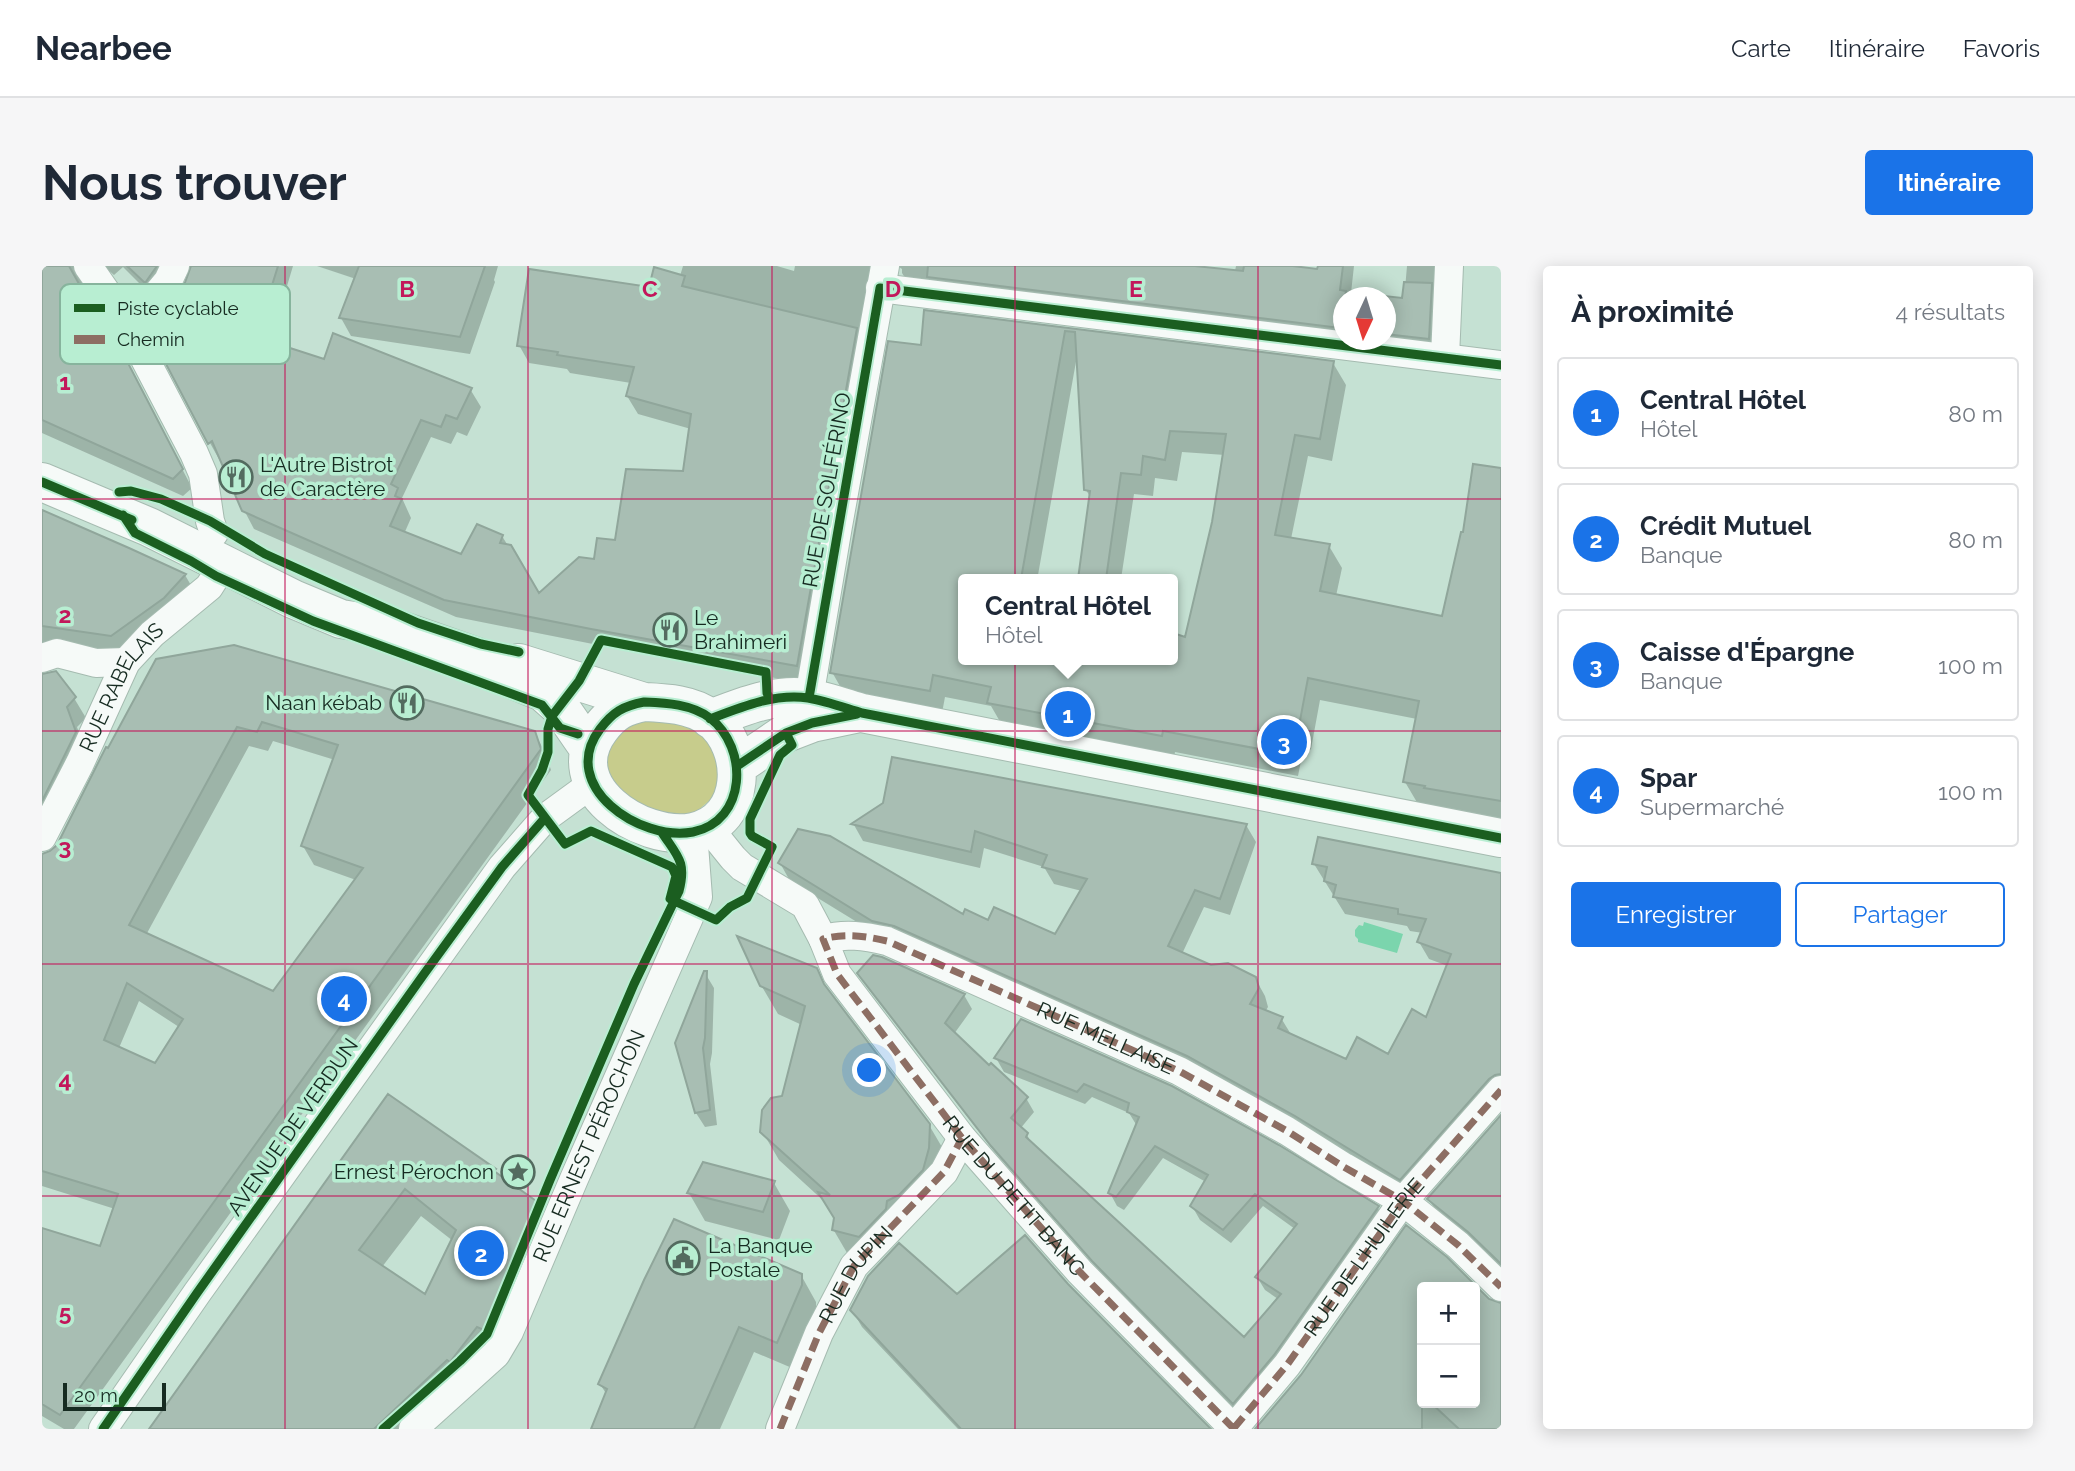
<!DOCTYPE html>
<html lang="fr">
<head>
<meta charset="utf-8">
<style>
  :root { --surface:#fff; --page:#f6f6f7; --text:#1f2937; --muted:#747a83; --line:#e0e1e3; --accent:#1a73e8 }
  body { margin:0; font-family:Raleway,sans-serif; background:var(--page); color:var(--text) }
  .controls { position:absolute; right:21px; bottom:21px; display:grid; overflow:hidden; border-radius:7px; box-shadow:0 4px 18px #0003 }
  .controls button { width:63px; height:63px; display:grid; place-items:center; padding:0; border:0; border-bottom:2px solid var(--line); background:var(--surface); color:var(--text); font:35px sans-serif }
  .compass { position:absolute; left:1291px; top:21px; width:63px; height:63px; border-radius:50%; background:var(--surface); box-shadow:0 4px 18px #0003; rotate:184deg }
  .scale { position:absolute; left:21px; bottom:18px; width:103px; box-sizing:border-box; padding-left:7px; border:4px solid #162b21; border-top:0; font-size:19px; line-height:24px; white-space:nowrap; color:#162b21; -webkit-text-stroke:5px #b8eed2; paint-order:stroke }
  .you { position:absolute; left:828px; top:805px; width:24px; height:24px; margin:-18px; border:5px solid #fff; border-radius:50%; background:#1a73e8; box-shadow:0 0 0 10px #1a73e833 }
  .badge { display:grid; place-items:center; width:46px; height:46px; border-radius:50%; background:var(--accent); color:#fff; font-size:23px; font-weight:700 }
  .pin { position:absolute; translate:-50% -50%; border:4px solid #fff; box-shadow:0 2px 7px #0006 }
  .popup { position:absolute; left:916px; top:308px; width:220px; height:91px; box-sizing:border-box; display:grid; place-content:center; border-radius:7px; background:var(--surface); filter:drop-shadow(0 2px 5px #0005); font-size:23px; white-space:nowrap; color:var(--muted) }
  .popup b { font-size:26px; color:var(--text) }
  .popup::after { content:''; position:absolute; left:50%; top:100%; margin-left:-14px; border:14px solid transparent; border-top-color:var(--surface) }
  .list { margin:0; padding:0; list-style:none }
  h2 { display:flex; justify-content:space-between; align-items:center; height:91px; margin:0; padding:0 28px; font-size:30px }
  h2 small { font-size:23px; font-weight:400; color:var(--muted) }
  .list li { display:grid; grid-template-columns:46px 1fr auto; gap:21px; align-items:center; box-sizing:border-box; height:112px; margin:0 14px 14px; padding:0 14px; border:2px solid var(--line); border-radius:7px }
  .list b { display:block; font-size:26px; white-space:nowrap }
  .list p { margin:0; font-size:23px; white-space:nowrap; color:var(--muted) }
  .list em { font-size:23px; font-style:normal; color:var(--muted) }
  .actions { display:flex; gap:14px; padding:21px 28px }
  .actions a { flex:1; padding:16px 0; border:2px solid var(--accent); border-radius:7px; text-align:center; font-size:24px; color:var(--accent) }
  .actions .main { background:var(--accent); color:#fff }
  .map { position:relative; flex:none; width:1459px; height:1163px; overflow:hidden; border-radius:7px }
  header { display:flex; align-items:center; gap:42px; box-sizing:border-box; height:98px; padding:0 35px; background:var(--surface); border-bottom:2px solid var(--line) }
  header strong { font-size:33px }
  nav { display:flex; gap:38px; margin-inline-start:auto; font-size:24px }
  .intro { display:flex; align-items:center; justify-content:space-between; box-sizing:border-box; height:168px; padding:0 42px }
  h1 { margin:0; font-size:49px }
  .button { padding:18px 32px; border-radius:7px; background:var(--accent); color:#fff; font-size:24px; font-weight:700 }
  main { display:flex; gap:42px; padding:0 42px }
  aside { flex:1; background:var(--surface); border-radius:7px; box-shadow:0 4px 18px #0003 }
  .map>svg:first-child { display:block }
  .green { fill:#c7cc8c }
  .water { fill:#7bd5ad }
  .shadow { fill:#0003; fill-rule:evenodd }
  .building { fill:#a8beb3; stroke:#90a69b; stroke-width:2; fill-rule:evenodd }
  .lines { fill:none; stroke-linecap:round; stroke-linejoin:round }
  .street-casing { stroke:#a5bbb0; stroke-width:30 }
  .secondary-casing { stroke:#a5bbb0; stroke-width:40 }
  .street { stroke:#f6faf8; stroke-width:28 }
  .secondary { stroke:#f6faf8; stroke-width:38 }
  .quiet { stroke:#8d6e63; stroke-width:7; stroke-dasharray:14 7; stroke-linecap:butt }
  .cycleway-casing { stroke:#b8eed2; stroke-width:13 }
  .cycleway { stroke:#1b5e20; stroke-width:9 }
  .grid { fill:none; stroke:#c2185b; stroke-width:2; stroke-opacity:0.55 }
  .labels { text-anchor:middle; stroke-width:7; stroke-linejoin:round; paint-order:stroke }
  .poi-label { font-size:21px; fill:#162b21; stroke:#b8eed2; text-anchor:start }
  .street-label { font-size:21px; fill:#162b21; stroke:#b8eed2 }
  .key { fill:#b8eed2; stroke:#87b49d; stroke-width:2 }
  .key-label { font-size:19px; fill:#162b21 }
  .grid-label { font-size:23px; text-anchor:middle; font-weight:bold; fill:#c2185b; stroke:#b8eed2; stroke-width:7; stroke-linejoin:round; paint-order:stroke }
</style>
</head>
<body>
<header>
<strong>Nearbee</strong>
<nav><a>Carte</a><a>Itinéraire</a><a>Favoris</a></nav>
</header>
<div class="intro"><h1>Nous trouver</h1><a class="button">Itinéraire</a></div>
<main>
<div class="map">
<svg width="1459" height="1163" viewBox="0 0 1459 1163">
  <rect width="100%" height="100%" fill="#c5e1d3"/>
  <path class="green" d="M607,451l55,14 16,32 -3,26 -6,10 -16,14 -31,6 -52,-30 -10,-32 9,-21z"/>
  <path class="water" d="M1322,656l39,12 -6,19 -39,-11v-3l-3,-3v-6l4,-5 4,1z"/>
  <path class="shadow" d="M0,0h251l-23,77 55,18 145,28 11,18 -14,29 -10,-4 -6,12 -20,-7 -29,61 9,20 -7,16 58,23 40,-21 37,60 56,-35 90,-88 6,-44 -53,-15 -11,-18 4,-13 -61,-10 -3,-4 -38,-6 -10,-18 161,-69 3,-10h94l17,5 1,-5h384l56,5 1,-5h43l39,5 1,-5h35l-3,27 33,5h-40v42h42v-42l18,2 3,-34h40l-8,91 -526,-66 -11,-18v-4l-3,-2 -92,417 -204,-38 -147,-29 -202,-88 -10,-19 -22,-51 -2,2 -10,-18 -53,-100 24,-18 -11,-18 12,-15 11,-24 -9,-1 -28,33 -33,-33 -9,8 -8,-7 -23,9 -2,9 3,9 22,40 18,21 68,132 -9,8 -141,-63z
    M275,0h181l-4,14 1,2 -25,72 -119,-18 -10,-18 15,-39z
    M884,46l407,51 13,22 -14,76 -24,-5 -17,83 38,7 13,22 -6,28 108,22 19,-84 12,-68 26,4v350l-83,-16 -13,-22 12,-63 -97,-19 -9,49 -9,7 -4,20 -123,-24 -1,6 -172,-33 -11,-19 -46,-9 -3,16 -97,-18 -13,-23 91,-325zM1035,90l9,134 5,8 -12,81h42l13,-85 19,2 2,-18 22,3 5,-29 43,3 -11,67 -28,117 -13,-3v24h-210v-81h89l-14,-4z
    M0,246l143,63 11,19 -73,62 -81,-13z
    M115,395l377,71 11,20 6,18 -477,659h-10l-22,-13v-185l59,18 14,-40 -73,-23v-331l9,-2 7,-7zM231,475l62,19 -32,86 11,19 42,15 -82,114 -128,-59 103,-189 19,5zM97,735l40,26 -23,38 -37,-17z
    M0,416l32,16 12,20 -9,9 9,26 -44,88z
    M843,538l361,21 10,17 -26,73 -26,-8 -22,47 29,13 44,11 10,18 3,11 -3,5 16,6 11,18 54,25 43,-4 38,-38 21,-53 -19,-7 -10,-17 4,-9 -13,-2 -3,-5 -62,-12 -31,-50 5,-25 182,36v219l-91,102 -527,-258 -93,-57 -10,-18 183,53 93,20 26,-45 -28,-7 -10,-17 -60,-19 -4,20 -117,-27 -9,-16z
    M839,693l83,36 8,14 -18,25 72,64 8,14 -14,17 7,6 7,13 210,191 34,-40 -13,-9 -8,-13 38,-48 -32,-23 -32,37 -31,-23 -8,-14 14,-24 -43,-24 -39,52 -7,-4 -7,-13 27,-67 -8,-13 -37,-16 -7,7 -81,-32 -8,-14 26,-37 356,187 7,13 -144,195 -139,-142 -104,-118 -131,-169 -8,-14z
    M663,707l9,15 -2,65 -2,11 7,61 -12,2 -9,-14 -20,-70z
    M719,719l71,12 97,128 17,29 -2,24 -5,20 -24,25 -12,6 -2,9 -25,26 -26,-6 -17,-29 2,-11 -8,-14 -48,-44 -17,-29 21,-33 19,-73 -24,-11z
    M346,830l106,74 4,6 39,28 17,28 -54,124 -80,73h-269zM379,950l32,25 -27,55 -44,-29z
    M1459,852v151l-62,-53 -10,-17z
    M732,917l16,28 -11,29 -74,-19 -16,-28z
    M1404,993l43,42 7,4h5v124h-244zM1380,1021h53v116h-53z
    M759,1009l15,27v10l-24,56 -38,-16 -34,77h-128l15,-34 -7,-11z
    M1025,1019l141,144h-250l-96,-102 -10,-17z"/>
  <path class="building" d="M0,0h27l38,68 7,2 69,133 -10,10 -131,-59z
    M85,0h30l-12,17z
    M149,0h87l-22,71 68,22 9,-26 139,55 -15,31 -11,-4 -5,12 -20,-7 -30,64 7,4 -3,8 7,3 -12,27 71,28 16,-30 26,11 -3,8 11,2 28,48 40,-36 15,2 3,-21 18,2 11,-71 57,2 8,-57 -65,-18 8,-29 -77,-12 1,-3 -41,-6 12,-77 120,18 5,-20 31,9 -3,10 175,42 -60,338 -206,-37 -147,-29 -202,-89 -30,-70 -4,3 -53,-101 2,-11 26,-10 -15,-15 15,-19z
    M317,0h126l-25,71 -121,-19z
    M886,0h267l48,5 1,-5h49l24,3 1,-3h25l-3,24 6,1 -1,7h-2l-3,30 -413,-51z
    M1362,16l28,1 -3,56 -44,-5v-38l17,2z
    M882,44l410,51 -14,78 -25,-4 -20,100 55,9 -10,47 122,25 19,-84h2l10,-68 28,4v333l-77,-13 1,-2 -22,-4 16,-81 -111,-23 -9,48 -9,7 -4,21 -123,-23 -1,5 -175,-33 4,-16 -58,-12 -3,16 -100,-18 58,-332 33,4zM1023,65l10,1 9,158 6,1 -12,88h28l15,-106 20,2 2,-19 22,4 5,-29 56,3 -14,88 -27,115 -12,-4v27h-210v-81h58z
    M0,244l87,38 57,26 -22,24 -53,38 -69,-10z
    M192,379l301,86 6,18 -481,666 -18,-11v-176l58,18 18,-52 -76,-23v-317l8,-3 7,-6 49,-98 2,1 48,-89zM220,456l76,23 -37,101 62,22 -90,123 -144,-66 108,-198 20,5zM85,717l56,36 -28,44 -51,-23z
    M14,405l20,26 -9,10 9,25 -34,69v-127z
    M850,491l355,67 -27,75 -25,-9 -27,56 43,19 17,-2 28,14 3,11 -9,16 33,13 -5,11 68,31 11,-22 31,17 24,-45 14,8 25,-63 -34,-12 9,-23 -28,-5v-5l-65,-12 3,-12 -12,-4 3,-14 -15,-3 6,-27 183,36v201l-6,1 -6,4 -89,101 -105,-64 -108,-60 -293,-130 -22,-5 -94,-58 20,-34 32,7 133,78 2,-5 23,11 6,-13 61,27 32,-55 -45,-12 5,-12 -72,-24 -4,21 -120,-28 32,-21z
    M695,670l80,32 7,16 106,140 -1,24 -6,22 -24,25 -12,6 -1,8 -27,28 -27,-7 2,-12 -16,-26 12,3 -70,-63 2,-22 9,-12 11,-2 23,-90 -45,-20z
    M831,689l9,2 83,37 -20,29 44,42 2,-2 37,34 -17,21 17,15 -2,4 218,200 37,-43 -26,-17 42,-53 -42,-30 -32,36 -33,-24 18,-31 -53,-29 -39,51 -8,-4 31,-76 -12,-5 2,-9 -45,-19 -7,8 -83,-34 27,-39 151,67 107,59 100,61 -105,149 -41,49 -141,-143 -101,-115 -134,-173z
    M662,705h3l-2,67 -2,10 7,62 -15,3 -20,-70z
    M346,828l108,75 -2,2 45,32 -55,127 -7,-3 -27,35 -3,-2 -73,69h-225zM363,923l51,41 -31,64 -66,-44z
    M1459,849v149l-33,-32 -41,-33z
    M661,896l72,19 -12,31 -76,-19z
    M632,953l128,55v11l-25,58 -38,-16 -45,102h-103l16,-40 -9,-5 46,-104z
    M1364,959l41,32 42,42 12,4v126h-42l-28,-26h44v-116h-53v142h-167l46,-54z
    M983,969l43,49 143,145h-250l-111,-119 18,-34 31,-33 58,51z"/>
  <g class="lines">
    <defs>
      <g id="street">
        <path d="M46,0l34,49 72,138 9,21 7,47 4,12"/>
        <path d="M838,22l621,77"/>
        <path d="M96,82l5,-37 25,-30 7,-15"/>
        <path d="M1403,91l4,-91"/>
        <path d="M0,392l15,-5 39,10 30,-1"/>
        <path d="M767,432l29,-172 47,-260"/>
        <path id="s1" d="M666,561l25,31 9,9 63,38 18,34 14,35 125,164 118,134 154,157"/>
        <path id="s2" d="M0,571l38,-74 46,-101 26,-28 57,-47 7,-11 -6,-18"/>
        <path id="s3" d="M781,673c22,-6 42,-3 64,2l292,130 108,60 57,36 59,34 55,44 43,42"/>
        <path id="s4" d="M1192,1162l53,-63 116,-164 98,-111"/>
        <path d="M61,1163l94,-136 305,-426 43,-49 48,-35"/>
        <path id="s5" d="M371,1163l83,-75 13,-22 65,-153 124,-282 -5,-65"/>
        <path id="s6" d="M738,1163l39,-96 35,-67 90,-94 18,-34"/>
      </g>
      <path id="secondary" d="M0,216l107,45 144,72 48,20 50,8 86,30 25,18 41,17 17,15 29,42
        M477,397l125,39
        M602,436c22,1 47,2 66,16 39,30 37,103 -17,114 -53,10 -136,-46 -93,-103 13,-17 23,-23 44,-27z
        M668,453c31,-12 65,-26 98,-21 18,3 37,10 54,15l639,125
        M695,500l49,-33 26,-10 43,-9"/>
    </defs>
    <use href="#street" class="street-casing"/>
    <use href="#secondary" class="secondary-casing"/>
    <use href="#street" class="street"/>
    <use href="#secondary" class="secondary"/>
    <path class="quiet" d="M1192,1162l53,-63 116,-164 98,-111
      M738,1163l39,-96 35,-67 90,-94 18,-34
      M1192,1163l-154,-157 -118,-134 -125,-164 -14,-35c22,-6 42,-3 64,2l292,130 108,60 57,36 59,34 55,44 43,42"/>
    <defs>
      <path id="cycleway" d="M0,216l90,38
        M77,226l12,-1 30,8 49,22 55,33 153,69 63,21 38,8
        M81,249l12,18 56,28 25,15 97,45 229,84 18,23 18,6
        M767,432l71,-410 621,77
        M728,433l-3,-6 -1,-21 -165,-32 -22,41 -27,35 -4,13v23l-6,18 -14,25 37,49 26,-13 81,36 4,9 -6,23 46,21 14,-13 17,-9 25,-51 -20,-11 -2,-3v-14l30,-64 12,-10 -6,-12
        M602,436c22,1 47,2 66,16 39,30 37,103 -17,114 -53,10 -136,-46 -93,-103 13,-17 23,-23 44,-27z
        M668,453c31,-12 65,-26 98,-21 18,3 37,10 54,15l639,125
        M695,500l49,-33 26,-10 45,-9
        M61,1163l94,-136 227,-319 78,-107 43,-49
        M341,1163l77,-68 27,-27 63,-154 84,-196 45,-93c8,-30 -2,-35 -18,-60"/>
    </defs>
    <use href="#cycleway" class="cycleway-casing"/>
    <use href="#cycleway" class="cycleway"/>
  </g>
  <path class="grid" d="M243,0v1163M486,0v1163M730,0v1163M973,0v1163M1216,0v1163M0,233h1459M0,465h1459M0,698h1459M0,930h1459"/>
  <defs>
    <symbol id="restaurant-ring" viewBox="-11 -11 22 22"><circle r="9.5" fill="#b8eed2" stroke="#536b5f" stroke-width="1.5"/><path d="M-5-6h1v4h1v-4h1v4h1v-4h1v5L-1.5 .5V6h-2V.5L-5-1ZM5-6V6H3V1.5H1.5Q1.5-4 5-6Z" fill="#536b5f"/></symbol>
    <symbol id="sight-ring" viewBox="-11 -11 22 22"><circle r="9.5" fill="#b8eed2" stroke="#536b5f" stroke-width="1.5"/><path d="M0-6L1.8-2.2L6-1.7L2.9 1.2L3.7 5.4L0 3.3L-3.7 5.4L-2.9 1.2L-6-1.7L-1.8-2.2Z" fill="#536b5f"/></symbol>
    <symbol id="civic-ring" viewBox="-11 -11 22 22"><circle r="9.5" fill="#b8eed2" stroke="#536b5f" stroke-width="1.5"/><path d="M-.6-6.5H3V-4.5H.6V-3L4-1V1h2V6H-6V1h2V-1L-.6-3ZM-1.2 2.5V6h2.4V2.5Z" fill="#536b5f"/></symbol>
  </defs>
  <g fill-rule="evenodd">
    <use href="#restaurant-ring" x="175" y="192" width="38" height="38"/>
    <use href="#restaurant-ring" x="609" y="345" width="38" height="38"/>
    <use href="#restaurant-ring" x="346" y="418" width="38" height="38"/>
    <use href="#sight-ring" x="457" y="887" width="38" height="38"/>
    <use href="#civic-ring" x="622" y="973" width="38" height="38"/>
  </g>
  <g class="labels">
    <g class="poi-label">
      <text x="218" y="206">L'Autre Bistrot<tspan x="218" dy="24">de Caractère</tspan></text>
      <text x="652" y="359">Le<tspan x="652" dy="24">Brahimeri</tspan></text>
      <text x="340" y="444" text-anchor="end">Naan kébab</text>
      <text x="452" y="913" text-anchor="end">Ernest Pérochon</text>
      <text x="666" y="987">La Banque<tspan x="666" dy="24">Postale</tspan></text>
    </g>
    <g class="street-label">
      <text transform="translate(785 224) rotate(-80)" y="7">RUE DE SOLFÉRINO</text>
      <text dy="7" stroke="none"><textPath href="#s2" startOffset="170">RUE RABELAIS</textPath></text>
      <text dy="7" stroke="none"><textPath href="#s3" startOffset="304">RUE MELLAISE</textPath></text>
      <text transform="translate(251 861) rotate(-55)" y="7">AVENUE DE VERDUN</text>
      <text dy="7" stroke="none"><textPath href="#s5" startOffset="340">RUE ERNEST PÉROCHON</textPath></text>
      <text dy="7" stroke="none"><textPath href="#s1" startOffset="486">RUE DU PETIT BANC</textPath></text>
      <text dy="7" stroke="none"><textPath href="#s4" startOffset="215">RUE DE L'HUILERIE</textPath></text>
      <text dy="7" stroke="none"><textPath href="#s6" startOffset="173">RUE DUPIN</textPath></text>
    </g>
  </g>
  <rect x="18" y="18" width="230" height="80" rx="10" class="key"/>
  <rect x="32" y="38" width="31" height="8" fill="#1b5e20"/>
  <rect x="32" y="69" width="31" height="9" fill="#8d6e63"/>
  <g class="key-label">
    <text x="75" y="49">Piste cyclable</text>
    <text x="75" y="80">Chemin</text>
  </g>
  <g class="grid-label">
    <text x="365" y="31">B</text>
    <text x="608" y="31">C</text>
    <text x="851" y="31">D</text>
    <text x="1094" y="31">E</text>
    <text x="23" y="124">1</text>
    <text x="23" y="357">2</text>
    <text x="23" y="589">3</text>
    <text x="23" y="822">4</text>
    <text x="23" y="1055">5</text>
  </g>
</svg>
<div class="controls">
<button>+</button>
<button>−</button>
</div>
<svg class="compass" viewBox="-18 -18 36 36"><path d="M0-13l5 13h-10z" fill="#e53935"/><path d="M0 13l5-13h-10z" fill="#747a83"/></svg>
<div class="scale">20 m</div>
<div class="you"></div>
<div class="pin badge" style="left:1026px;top:448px">1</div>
<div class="popup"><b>Central Hôtel</b>Hôtel</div>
<div class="pin badge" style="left:439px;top:987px">2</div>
<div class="pin badge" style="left:1242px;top:476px">3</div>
<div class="pin badge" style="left:302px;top:733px">4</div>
</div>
<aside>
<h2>À proximité<small>4 résultats</small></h2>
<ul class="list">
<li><span class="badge">1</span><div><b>Central Hôtel</b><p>Hôtel</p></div><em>80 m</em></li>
<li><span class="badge">2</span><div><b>Crédit Mutuel</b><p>Banque</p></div><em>80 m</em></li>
<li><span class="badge">3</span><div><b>Caisse d'Épargne</b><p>Banque</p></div><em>100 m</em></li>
<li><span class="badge">4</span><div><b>Spar</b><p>Supermarché</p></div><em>100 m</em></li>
</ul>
<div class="actions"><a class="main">Enregistrer</a><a>Partager</a></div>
</aside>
</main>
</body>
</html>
